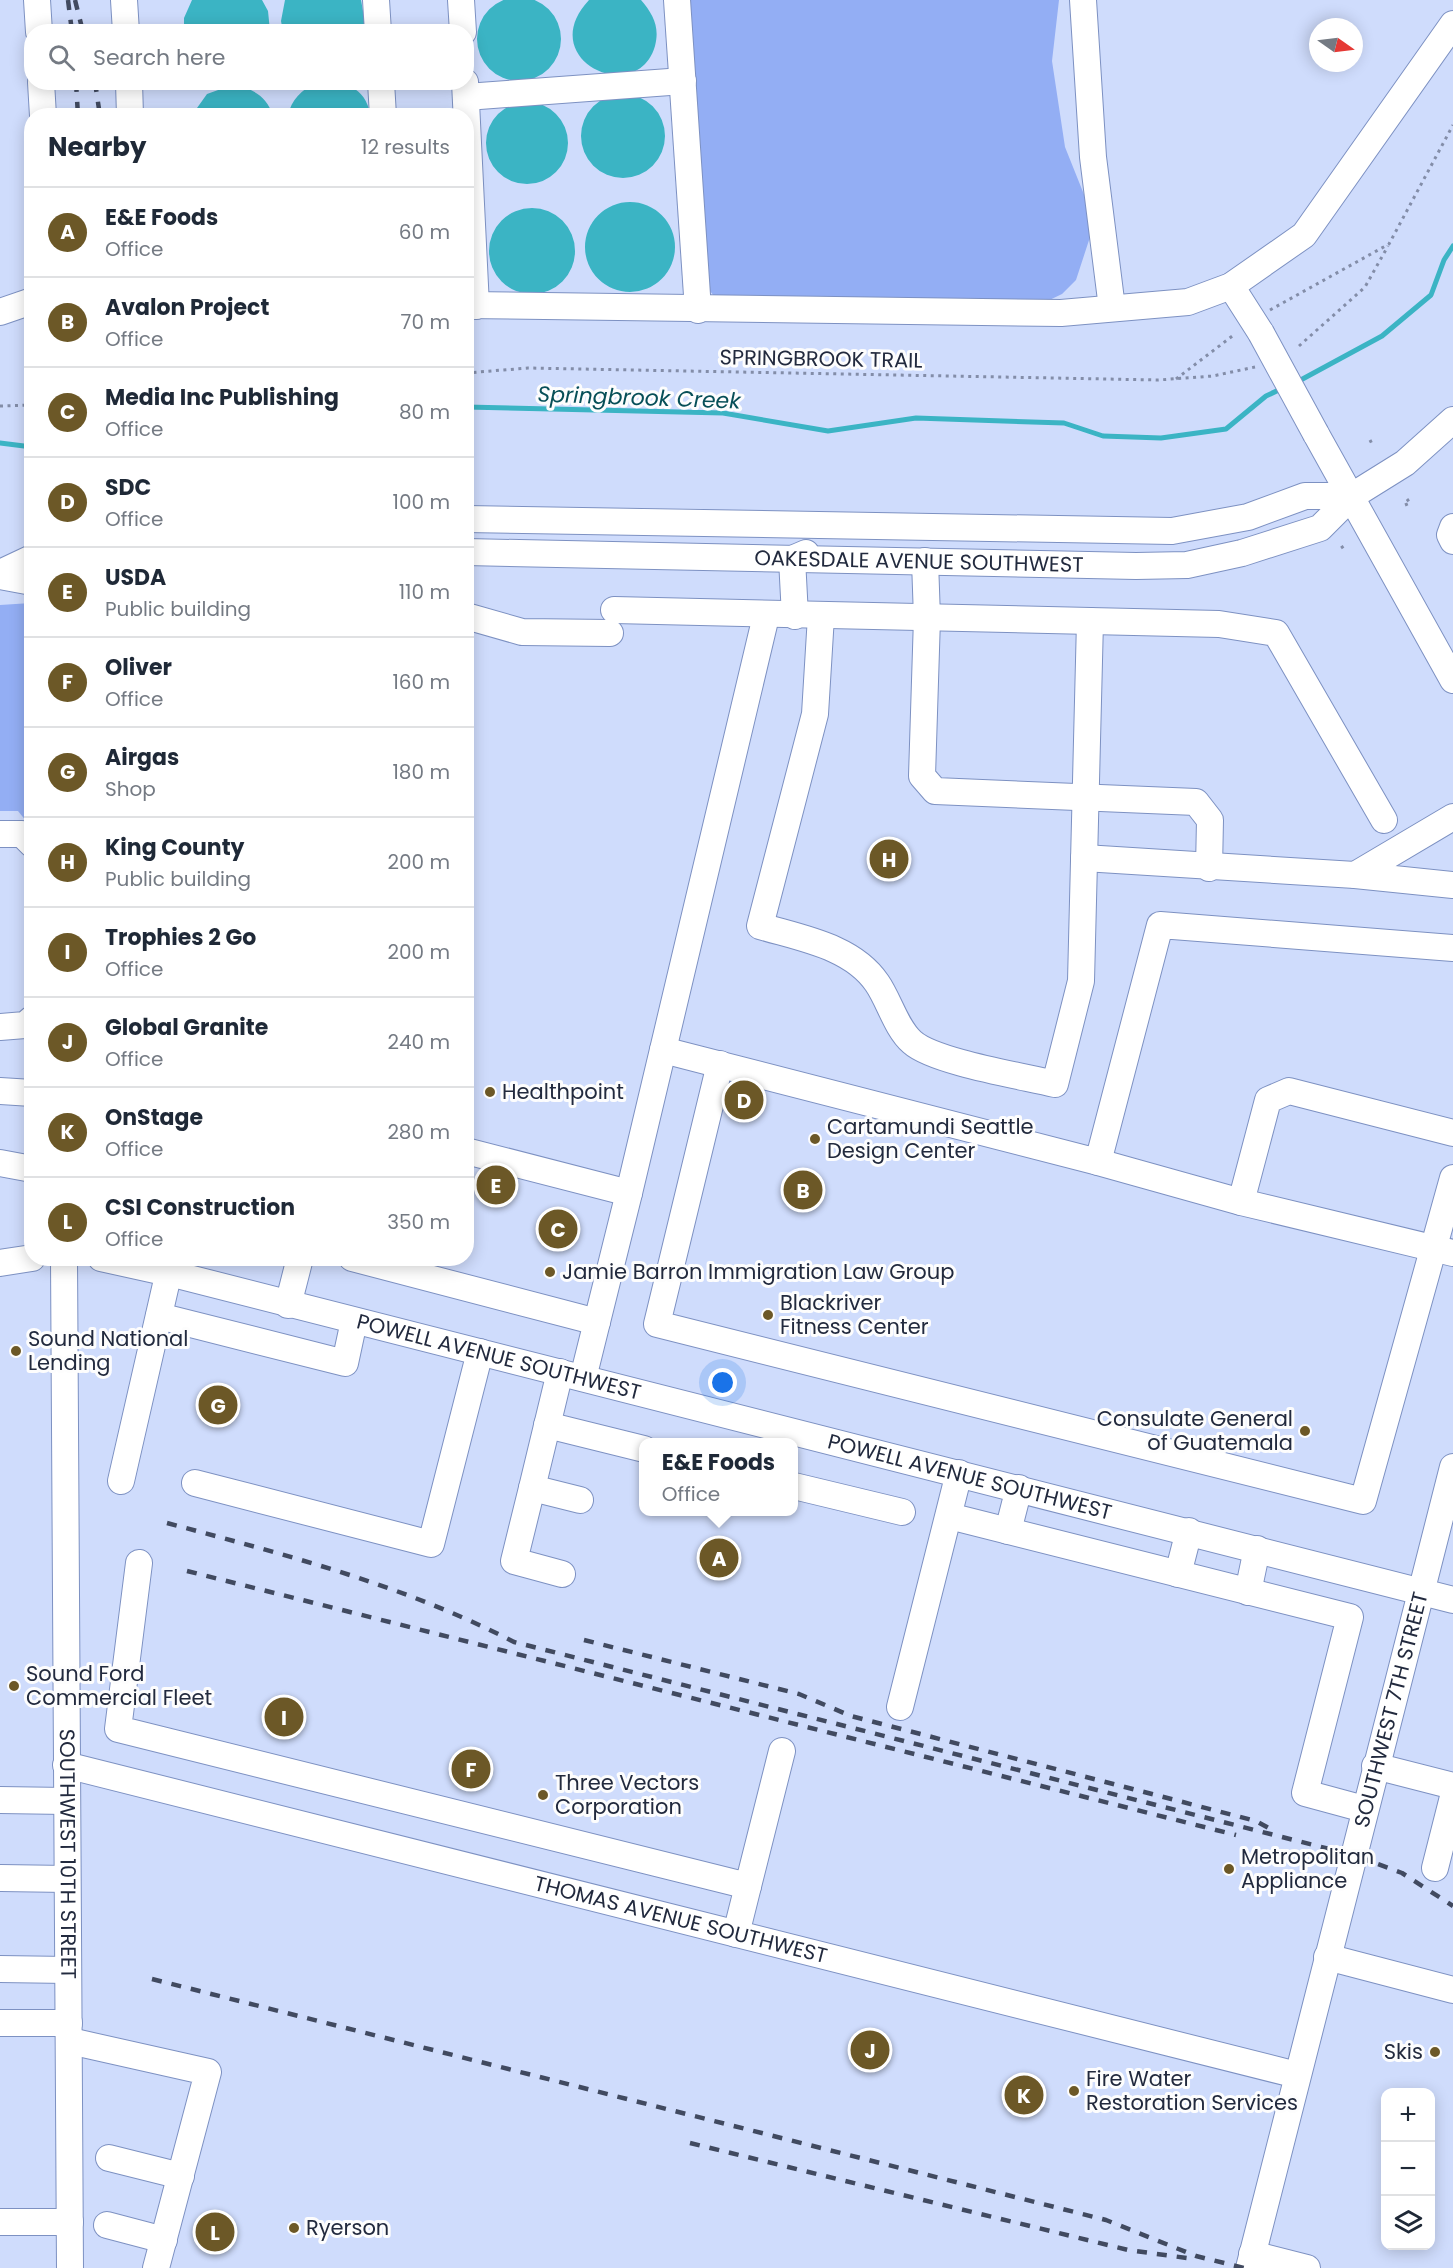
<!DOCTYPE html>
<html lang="en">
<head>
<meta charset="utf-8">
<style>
  :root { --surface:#fff; --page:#f2f2f3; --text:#1f2937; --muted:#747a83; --line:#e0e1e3; --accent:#6c5827 }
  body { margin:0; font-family:Poppins,sans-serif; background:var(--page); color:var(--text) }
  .controls { position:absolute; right:18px; bottom:18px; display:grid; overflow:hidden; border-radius:12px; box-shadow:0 3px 15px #0003 }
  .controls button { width:54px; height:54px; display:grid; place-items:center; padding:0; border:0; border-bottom:2px solid var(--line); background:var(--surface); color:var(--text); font:30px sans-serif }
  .compass { position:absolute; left:1309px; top:18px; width:54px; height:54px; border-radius:50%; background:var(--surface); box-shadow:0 3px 15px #0003; rotate:104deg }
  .you { position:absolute; left:723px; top:1383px; width:21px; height:21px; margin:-15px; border:4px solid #fff; border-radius:50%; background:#1a73e8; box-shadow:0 0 0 9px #1a73e833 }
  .badge { display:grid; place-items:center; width:39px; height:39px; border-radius:50%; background:var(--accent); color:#fff; font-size:20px; font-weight:700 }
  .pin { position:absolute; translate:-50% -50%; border:3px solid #fff; box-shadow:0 2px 6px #0006 }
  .popup { position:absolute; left:639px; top:1438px; width:159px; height:78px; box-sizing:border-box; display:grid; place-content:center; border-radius:12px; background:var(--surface); filter:drop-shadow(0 2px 4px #0005); font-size:20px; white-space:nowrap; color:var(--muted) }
  .popup b { font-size:22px; color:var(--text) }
  .popup::after { content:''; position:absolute; left:50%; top:100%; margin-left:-12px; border:12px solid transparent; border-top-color:var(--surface) }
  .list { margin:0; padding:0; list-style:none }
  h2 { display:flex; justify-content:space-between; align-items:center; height:78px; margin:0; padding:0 24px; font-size:26px }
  h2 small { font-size:20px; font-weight:400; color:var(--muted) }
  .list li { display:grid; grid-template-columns:39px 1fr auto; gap:18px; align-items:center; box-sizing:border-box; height:90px; padding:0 24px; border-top:2px solid var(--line) }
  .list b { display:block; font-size:22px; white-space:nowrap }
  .list p { margin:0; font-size:20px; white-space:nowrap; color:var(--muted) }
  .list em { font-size:20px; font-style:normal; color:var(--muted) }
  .icon { flex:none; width:33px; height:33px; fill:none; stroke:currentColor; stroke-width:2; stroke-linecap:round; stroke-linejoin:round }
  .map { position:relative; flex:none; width:1453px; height:2268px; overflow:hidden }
  .search { position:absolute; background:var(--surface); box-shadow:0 3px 15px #0003; left:24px; top:24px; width:450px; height:66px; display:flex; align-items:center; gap:15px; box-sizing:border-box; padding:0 21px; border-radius:24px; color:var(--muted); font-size:22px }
  .panel { position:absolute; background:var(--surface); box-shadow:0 3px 15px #0003; left:24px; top:108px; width:450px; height:1158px; border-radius:24px }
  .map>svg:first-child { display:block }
  .green { fill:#93aef4 }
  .water { fill:#3bb4c4 }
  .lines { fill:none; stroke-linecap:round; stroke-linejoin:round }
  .stream { stroke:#3bb4c4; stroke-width:5 }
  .minor-casing { stroke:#7d91c2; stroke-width:28 }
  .path { stroke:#838da8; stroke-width:3; stroke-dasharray:3 4.5; stroke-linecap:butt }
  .minor { stroke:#fff; stroke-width:26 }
  .rail { stroke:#414a60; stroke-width:4.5; stroke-dasharray:10 10; stroke-linecap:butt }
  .minor-bridge-casing { stroke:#7d91c2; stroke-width:28; stroke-linecap:butt }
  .minor-bridge { stroke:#fff; stroke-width:26 }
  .poi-dot { fill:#6c5827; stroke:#fdfdfd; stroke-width:2 }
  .labels { text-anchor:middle; stroke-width:6; stroke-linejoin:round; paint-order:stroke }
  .street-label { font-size:21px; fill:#222a3e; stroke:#fdfdfd }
  .poi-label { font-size:21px; fill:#222a3e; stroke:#fdfdfd; text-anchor:start }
  .water-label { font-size:22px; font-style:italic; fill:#074f58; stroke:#fdfdfd }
</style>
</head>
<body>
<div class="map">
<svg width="1453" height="2268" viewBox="0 0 1453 2268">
  <rect width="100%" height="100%" fill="#cfdcfc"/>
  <path class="green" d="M683,0h376l-7,61 13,86 24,60 2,27 -15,46 -14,14 -25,12 -322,-9 -11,-13z
    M31,603v224l-13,-16h-18v-206z"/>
  <path class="water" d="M477 39a42 42 0 1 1 84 0a42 42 0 1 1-84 0Z
    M192,0h70l6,11 2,20h-86v-13z
    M285,0h76l4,22 -2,9 -80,1 -2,-11z
    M589,0h52c12,14 19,27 14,46 -18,62 -122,14 -66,-46z
    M317,82c28,1 47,2 54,34h-83c3,-17 14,-26 29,-34z
    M232,85c21,3 34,11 41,30h-81l15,-21z
    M581 136a42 42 0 1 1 84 0a42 42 0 1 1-84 0Z
    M486 143a41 41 0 1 1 82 0a41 41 0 1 1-82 0Z
    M585 247a45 45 0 1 1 90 0a45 45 0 1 1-90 0Z
    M489 251a43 43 0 1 1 86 0a43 43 0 1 1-86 0Z"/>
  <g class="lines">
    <path class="stream" d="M1297,382l85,-46 49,-41 13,-35 9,-14
      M466,407l257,6 105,18 88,-13 148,5 39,13 58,2 65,-9 40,-33 17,-8
      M0,443l32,4"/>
    <defs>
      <g id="minor">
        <path d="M37,0l2,32"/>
        <path d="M124,0l2,32"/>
        <path d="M376,0l2,32"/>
        <path d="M461,0l2,32"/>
        <path d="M677,0l21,310"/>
        <path d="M1083,0l10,157 19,151"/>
        <path d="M41,82l2,34"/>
        <path d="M129,82l1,34"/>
        <path d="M381,82l2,34"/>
        <path d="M465,82l11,224"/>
        <path d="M466,97l217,-16"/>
        <path d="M1231,286l30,47"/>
        <path d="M466,305l595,8 127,-11 43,-16 73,-51 149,-211"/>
        <path d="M0,312l32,-11"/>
        <path d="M1316,434l137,246"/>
        <path d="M466,519l706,12 76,-14 57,-21h47"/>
        <path d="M1453,527l-3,8 3,6"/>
        <path id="s1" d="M466,552l670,14 51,-1 55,-12 78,-25 32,-32 53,-33 48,-43"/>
        <path d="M925,561l2,57 -5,158 13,15 261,11 14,18 -1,48"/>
        <path d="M0,573l32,-15"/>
        <path d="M0,576l32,6"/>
        <path d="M614,610l605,14 57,9 108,187"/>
        <path d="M466,616l56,16 88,1"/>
        <path d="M795,616l-3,-57 14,-6"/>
        <path d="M821,616l-6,98 -55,212c40,12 92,20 117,57 12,17 19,45 35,59 22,20 110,34 143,42l26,-103 9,-360"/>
        <path d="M0,834h22l10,10"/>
        <path d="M1084,858l271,17 98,10"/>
        <path d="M1355,875l98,-58"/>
        <path d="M0,1027l25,-2 7,-6"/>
        <path d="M663,1050l435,112 62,-237 293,23"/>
        <path d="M720,1064l-63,260 706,177 90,-323"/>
        <path d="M0,1091l32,2"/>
        <path d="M466,1151l163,42 137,-577"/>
        <path d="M1098,1162l143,40 212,51"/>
        <path d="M0,1163l32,6"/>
        <path d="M1241,1202l27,-102 21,-9 164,42"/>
        <path id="s2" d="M64,1258l6,1010"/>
        <path id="s3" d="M101,1258l68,15 1284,327"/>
        <path d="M352,1258l245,64"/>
        <path d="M0,1263l32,-5"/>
        <path d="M288,1305l12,-47"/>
        <path d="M159,1316l186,47 9,-42"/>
        <path d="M560,1372l-28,116 48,12"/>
        <path d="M583,1378l46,-185"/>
        <path d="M547,1425l97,24"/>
        <path d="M121,1481l51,-223"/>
        <path d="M195,1483l236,61 49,-192"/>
        <path d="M794,1486l108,26"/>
        <path d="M532,1488l-18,73 48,13"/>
        <path d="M949,1516l401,101 -45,176 59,16"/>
        <path d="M1008,1531l11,-43"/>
        <path d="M139,1563l-21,166 630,157 34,-135"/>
        <path d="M1178,1574l11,-43"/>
        <path d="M1248,1592l9,-43"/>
        <path d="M900,1707l59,-234"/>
        <path id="s4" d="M66,1765l1231,310"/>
        <path d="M1375,1766l78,20"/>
        <path d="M0,1800l66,1"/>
        <path d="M1435,1868l18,-71"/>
        <path d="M1,1878l66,1"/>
        <path d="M736,1934l12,-48"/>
        <path d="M1327,1957l126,33"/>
        <path d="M0,1969l68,1"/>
        <path d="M0,2023h69"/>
        <path d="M70,2041l138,31 -52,196"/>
        <path d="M109,2158l72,18"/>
        <path d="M0,2222h70"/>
        <path d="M107,2225l57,15"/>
        <path d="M1252,2254l55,14"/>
        <path id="s5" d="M1249,2268l204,-801"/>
      </g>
    </defs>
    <use href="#minor" class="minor-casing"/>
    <path class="path" d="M1270,310l119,-66 64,-119
      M1299,346l66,-59 23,-41
      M466,373l62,-5 630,12 55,-4 42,-9
      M1176,379l59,-45
      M0,406l32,-1
      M1370,440l2,4
      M1405,505l5,-2 -3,-4
      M1341,548l6,-4"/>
    <use href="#minor" class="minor"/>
    <path class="rail" d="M68,0l4,32
      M75,0l8,32
      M76,82l2,34
      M95,82l5,34
      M167,1523c119,32 237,62 347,119l839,213 49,18 51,33
      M187,1571l1049,264
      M584,1640l215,54 52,22 405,105 18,10
      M152,1979l954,241 90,36 48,12
      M690,2143l438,107 66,9"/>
    <defs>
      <path id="minor-bridge" d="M1261,333l55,101"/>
    </defs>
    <use href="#minor-bridge" class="minor-bridge-casing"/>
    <use href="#minor-bridge" class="minor-bridge"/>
  </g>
  <g class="poi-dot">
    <circle cx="490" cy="1092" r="6"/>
    <circle cx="815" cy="1139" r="6"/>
    <circle cx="550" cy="1272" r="6"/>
    <circle cx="768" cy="1315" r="6"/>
    <circle cx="16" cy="1351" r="6"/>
    <circle cx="1305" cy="1431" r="6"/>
    <circle cx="14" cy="1686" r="6"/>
    <circle cx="543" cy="1795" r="6"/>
    <circle cx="1229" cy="1869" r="6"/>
    <circle cx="1435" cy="2052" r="6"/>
    <circle cx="1074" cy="2091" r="6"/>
    <circle cx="294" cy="2228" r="6"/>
  </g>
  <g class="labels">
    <g class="street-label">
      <text transform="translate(821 359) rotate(1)" y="7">SPRINGBROOK TRAIL</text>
      <text dy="7" stroke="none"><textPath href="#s1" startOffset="453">OAKESDALE AVENUE SOUTHWEST</textPath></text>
      <text dy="7" stroke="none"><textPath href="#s3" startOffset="410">POWELL AVENUE SOUTHWEST</textPath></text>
      <text dy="7" stroke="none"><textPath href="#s3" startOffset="896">POWELL AVENUE SOUTHWEST</textPath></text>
      <text dy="7" stroke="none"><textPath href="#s5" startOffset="576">SOUTHWEST 7TH STREET</textPath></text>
      <text dy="7" stroke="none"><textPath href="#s2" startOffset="596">SOUTHWEST 10TH STREET</textPath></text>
      <text dy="7" stroke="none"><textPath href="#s4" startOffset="634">THOMAS AVENUE SOUTHWEST</textPath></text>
    </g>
    <g class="poi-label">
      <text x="502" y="1099">Healthpoint</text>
      <text x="827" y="1134">Cartamundi Seattle<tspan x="827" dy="24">Design Center</tspan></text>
      <text x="562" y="1279">Jamie Barron Immigration Law Group</text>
      <text x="780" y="1310">Blackriver<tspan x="780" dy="24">Fitness Center</tspan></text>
      <text x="28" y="1346">Sound National<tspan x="28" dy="24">Lending</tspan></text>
      <text x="1293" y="1426" text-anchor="end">Consulate General<tspan x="1293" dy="24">of Guatemala</tspan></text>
      <text x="26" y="1681">Sound Ford<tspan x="26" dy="24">Commercial Fleet</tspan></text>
      <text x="555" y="1790">Three Vectors<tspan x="555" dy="24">Corporation</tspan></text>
      <text x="1241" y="1864">Metropolitan<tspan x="1241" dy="24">Appliance</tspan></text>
      <text x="1423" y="2059" text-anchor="end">Skis</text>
      <text x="1086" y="2086">Fire Water<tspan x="1086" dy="24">Restoration Services</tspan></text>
      <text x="306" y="2235">Ryerson</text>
    </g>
    <g class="water-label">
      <text transform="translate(639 397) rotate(2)" y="8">Springbrook Creek</text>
    </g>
  </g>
</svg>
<div class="controls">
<button>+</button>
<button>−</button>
<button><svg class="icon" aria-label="layers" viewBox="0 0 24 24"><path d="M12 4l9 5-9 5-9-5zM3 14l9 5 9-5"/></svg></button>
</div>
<svg class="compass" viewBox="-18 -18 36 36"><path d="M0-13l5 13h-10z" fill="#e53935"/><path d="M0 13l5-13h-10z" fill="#747a83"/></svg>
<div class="you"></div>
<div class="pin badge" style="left:719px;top:1558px">A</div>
<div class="popup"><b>E&amp;E Foods</b>Office</div>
<div class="pin badge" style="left:803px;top:1190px">B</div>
<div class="pin badge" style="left:558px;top:1229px">C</div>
<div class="pin badge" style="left:744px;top:1100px">D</div>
<div class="pin badge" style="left:496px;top:1185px">E</div>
<div class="pin badge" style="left:471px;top:1769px">F</div>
<div class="pin badge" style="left:218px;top:1405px">G</div>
<div class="pin badge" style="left:889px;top:859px">H</div>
<div class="pin badge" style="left:284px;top:1717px">I</div>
<div class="pin badge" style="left:870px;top:2050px">J</div>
<div class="pin badge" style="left:1024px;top:2095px">K</div>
<div class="pin badge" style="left:215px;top:2232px">L</div>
<div class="search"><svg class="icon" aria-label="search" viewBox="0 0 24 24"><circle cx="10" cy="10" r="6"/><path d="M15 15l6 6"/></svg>Search here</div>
<section class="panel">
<h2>Nearby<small>12 results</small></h2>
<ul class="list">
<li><span class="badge">A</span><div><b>E&amp;E Foods</b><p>Office</p></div><em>60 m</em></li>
<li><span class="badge">B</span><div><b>Avalon Project</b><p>Office</p></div><em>70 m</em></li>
<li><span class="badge">C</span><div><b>Media Inc Publishing</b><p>Office</p></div><em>80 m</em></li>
<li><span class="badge">D</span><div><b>SDC</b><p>Office</p></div><em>100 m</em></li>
<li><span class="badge">E</span><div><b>USDA</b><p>Public building</p></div><em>110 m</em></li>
<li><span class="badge">F</span><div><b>Oliver</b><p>Office</p></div><em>160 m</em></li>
<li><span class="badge">G</span><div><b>Airgas</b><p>Shop</p></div><em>180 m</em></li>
<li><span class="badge">H</span><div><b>King County</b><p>Public building</p></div><em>200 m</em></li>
<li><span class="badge">I</span><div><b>Trophies 2 Go</b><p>Office</p></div><em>200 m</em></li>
<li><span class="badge">J</span><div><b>Global Granite</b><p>Office</p></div><em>240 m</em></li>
<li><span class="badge">K</span><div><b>OnStage</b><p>Office</p></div><em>280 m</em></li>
<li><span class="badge">L</span><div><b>CSI Construction</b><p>Office</p></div><em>350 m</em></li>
</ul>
</section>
</div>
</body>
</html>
